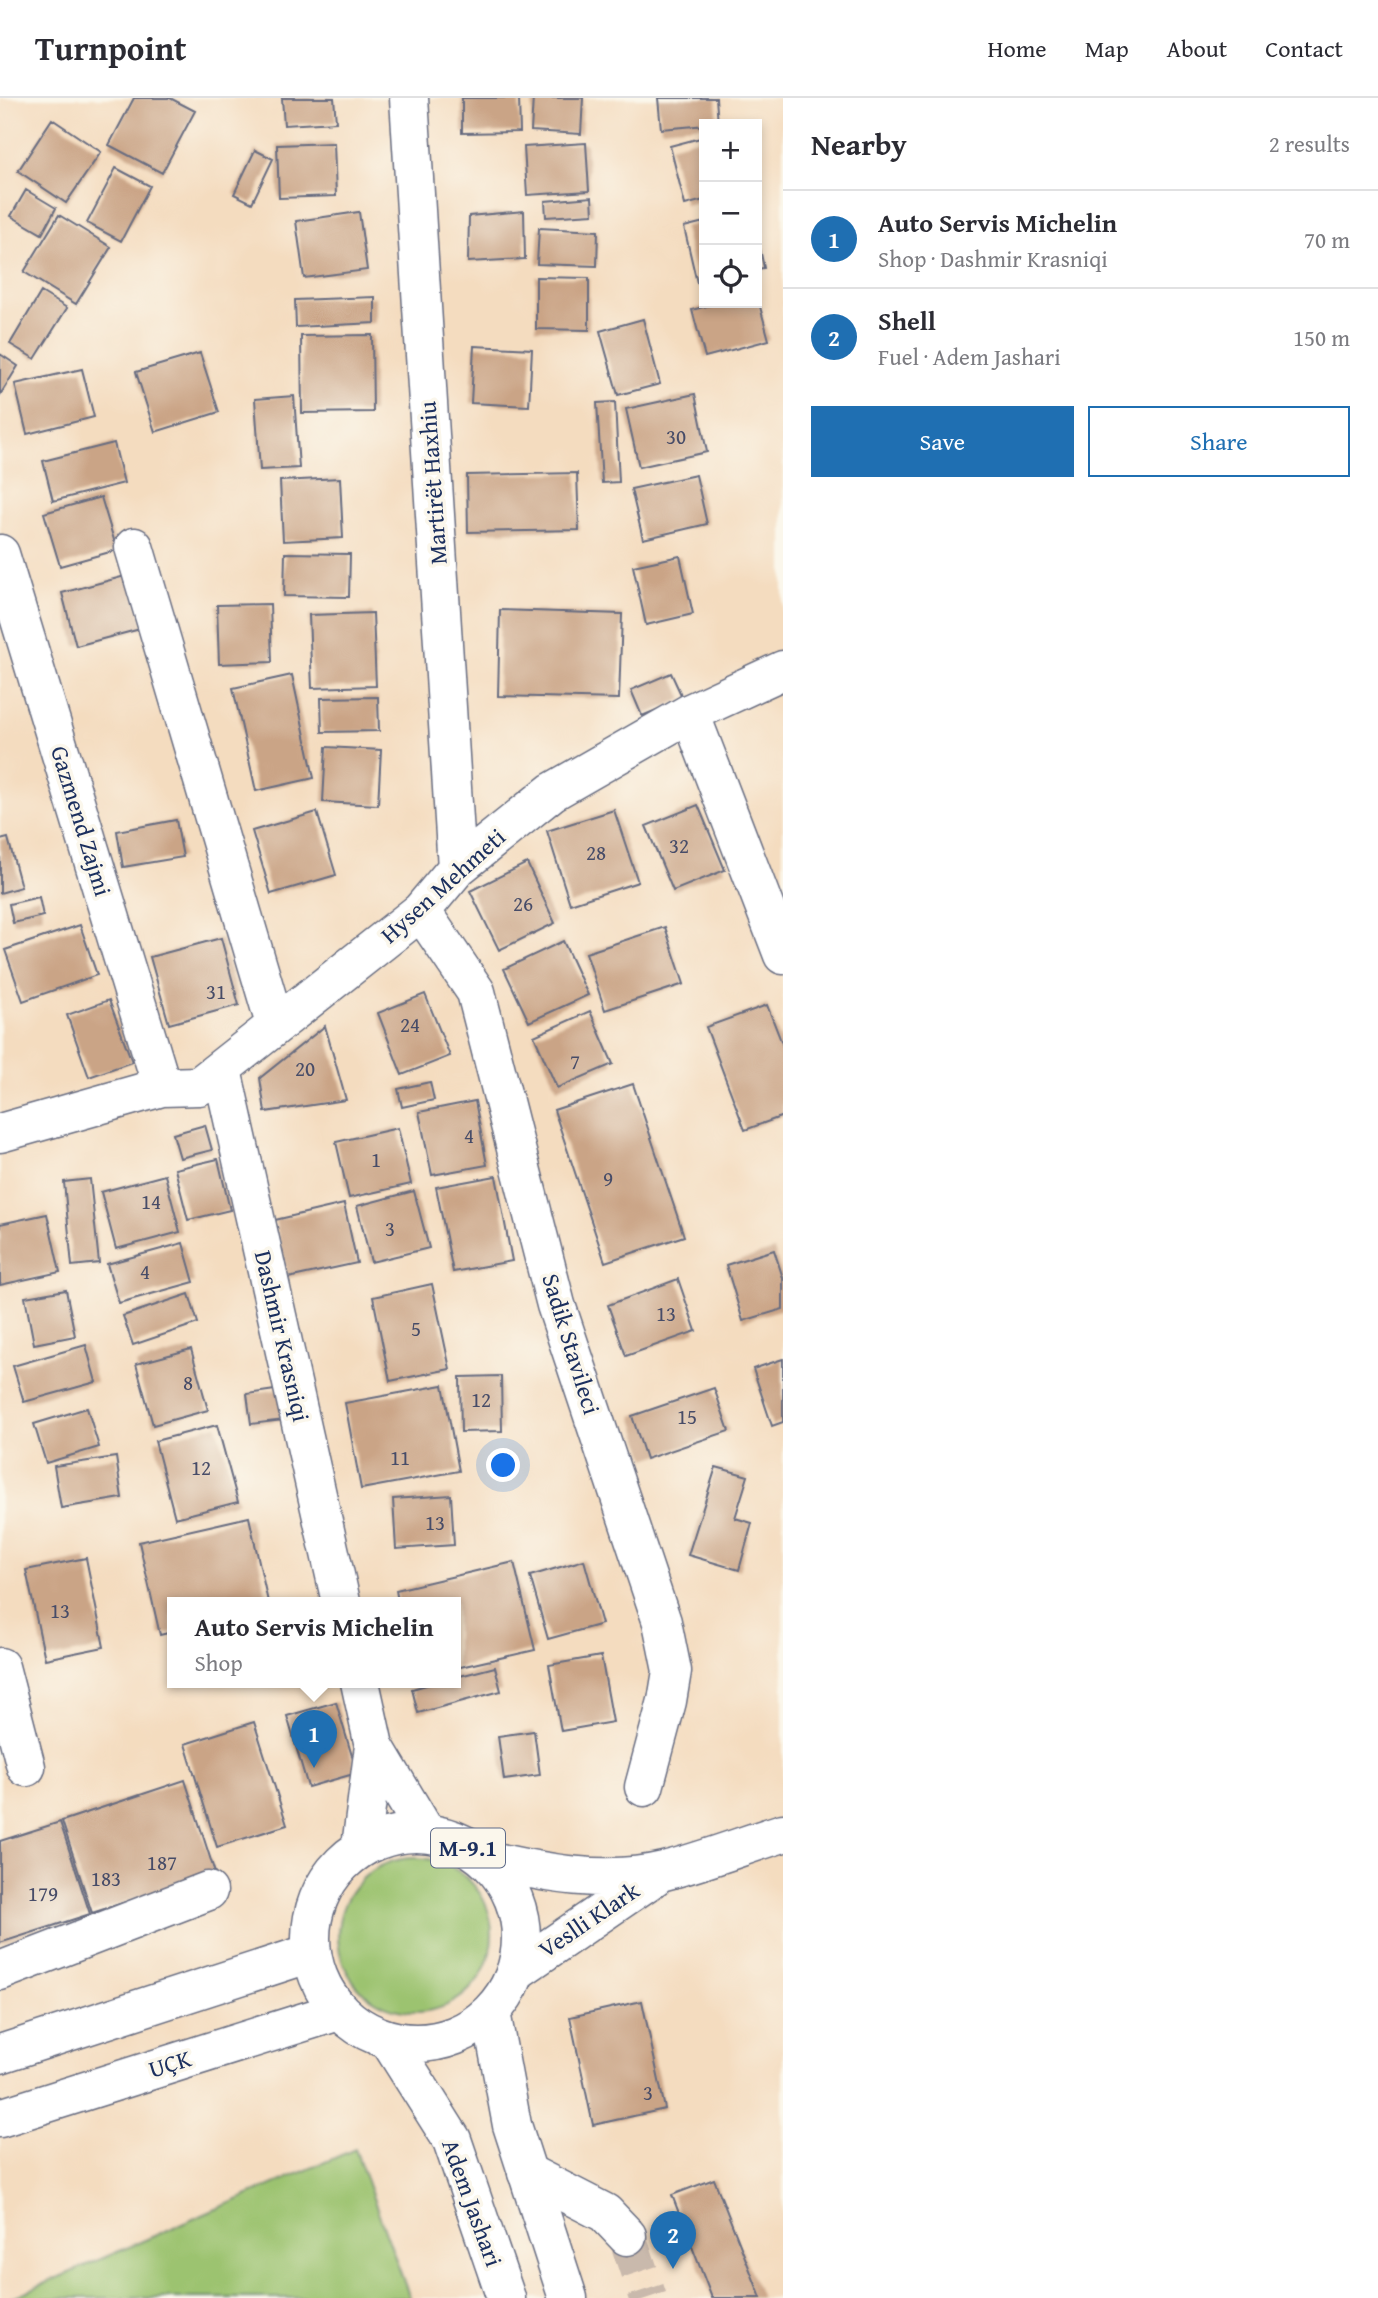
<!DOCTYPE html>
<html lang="en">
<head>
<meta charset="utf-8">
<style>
  :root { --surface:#fff; --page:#f2f2f3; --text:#2b2b33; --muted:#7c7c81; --line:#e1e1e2; --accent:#1f6fb2 }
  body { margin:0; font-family:"Gentium Book Plus",serif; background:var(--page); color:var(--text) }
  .controls { position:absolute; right:21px; top:21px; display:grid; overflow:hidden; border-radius:0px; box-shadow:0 4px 10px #0003 }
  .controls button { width:63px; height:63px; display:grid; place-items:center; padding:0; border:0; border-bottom:2px solid var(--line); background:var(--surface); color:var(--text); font:35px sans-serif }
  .you { position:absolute; left:504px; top:1368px; width:24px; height:24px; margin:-18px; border:5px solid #fff; border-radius:50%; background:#1a73e8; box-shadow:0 0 0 10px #1a73e833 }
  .badge { display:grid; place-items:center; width:46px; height:46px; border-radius:50%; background:var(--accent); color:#fff; font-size:23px; font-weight:700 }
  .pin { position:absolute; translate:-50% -58px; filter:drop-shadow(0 2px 4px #0008) }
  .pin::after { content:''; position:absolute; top:37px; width:24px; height:21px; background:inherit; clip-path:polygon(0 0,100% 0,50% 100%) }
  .popup { position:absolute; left:167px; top:1499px; width:294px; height:91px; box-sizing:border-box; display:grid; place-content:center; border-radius:0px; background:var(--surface); filter:drop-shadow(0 2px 5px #0005); font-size:23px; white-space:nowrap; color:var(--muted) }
  .popup b { font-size:26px; color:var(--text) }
  .popup::after { content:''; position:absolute; left:50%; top:100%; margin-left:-14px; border:14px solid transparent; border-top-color:var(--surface) }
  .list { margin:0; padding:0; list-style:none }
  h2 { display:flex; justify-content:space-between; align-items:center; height:91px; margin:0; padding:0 28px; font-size:30px }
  h2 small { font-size:23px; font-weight:400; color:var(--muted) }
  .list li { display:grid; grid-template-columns:46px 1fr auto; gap:21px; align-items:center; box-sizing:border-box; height:98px; padding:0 28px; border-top:2px solid var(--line) }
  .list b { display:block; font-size:26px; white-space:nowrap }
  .list p { margin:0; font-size:23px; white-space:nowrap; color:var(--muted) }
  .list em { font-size:23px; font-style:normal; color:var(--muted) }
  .actions { display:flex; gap:14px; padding:21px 28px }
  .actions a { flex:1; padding:16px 0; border:2px solid var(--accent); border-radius:0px; text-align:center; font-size:24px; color:var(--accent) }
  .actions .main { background:var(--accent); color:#fff }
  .icon { flex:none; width:38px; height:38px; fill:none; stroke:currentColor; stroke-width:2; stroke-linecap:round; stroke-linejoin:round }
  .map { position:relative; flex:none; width:783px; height:2200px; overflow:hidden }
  header { display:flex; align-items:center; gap:42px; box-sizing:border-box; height:98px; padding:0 35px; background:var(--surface); border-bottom:2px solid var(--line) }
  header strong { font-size:33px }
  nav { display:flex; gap:38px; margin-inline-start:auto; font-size:24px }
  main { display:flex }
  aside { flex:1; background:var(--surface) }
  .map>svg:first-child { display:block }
  .green { fill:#9cc36f; stroke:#5c7966; stroke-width:2 }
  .building { fill:#caa486 }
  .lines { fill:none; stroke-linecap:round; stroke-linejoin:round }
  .minor-tunnel { stroke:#c9b9ac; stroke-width:38; stroke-dasharray:38 19; stroke-linecap:butt }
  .minor-casing { stroke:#676c80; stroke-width:41 }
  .major-casing { stroke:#676c80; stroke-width:41 }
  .minor { stroke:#fff; stroke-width:38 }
  .major { stroke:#fff; stroke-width:38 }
  .labels { text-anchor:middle; stroke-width:7; stroke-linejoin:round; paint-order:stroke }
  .number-label { font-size:21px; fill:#474c68 }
  .shield { fill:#fbf7ec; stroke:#5e6b89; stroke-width:2 }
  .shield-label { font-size:23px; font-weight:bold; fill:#1b2f5e }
  .street-label { font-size:24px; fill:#1b2f5e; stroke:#fbf7ec }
</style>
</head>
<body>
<header>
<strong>Turnpoint</strong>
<nav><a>Home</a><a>Map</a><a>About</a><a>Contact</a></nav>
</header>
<main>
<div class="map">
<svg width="783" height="2200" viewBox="0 0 783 2200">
  <rect width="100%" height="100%" fill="#fbf7ec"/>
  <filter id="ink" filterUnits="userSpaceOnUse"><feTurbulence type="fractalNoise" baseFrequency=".0143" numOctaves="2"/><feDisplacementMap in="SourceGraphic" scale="14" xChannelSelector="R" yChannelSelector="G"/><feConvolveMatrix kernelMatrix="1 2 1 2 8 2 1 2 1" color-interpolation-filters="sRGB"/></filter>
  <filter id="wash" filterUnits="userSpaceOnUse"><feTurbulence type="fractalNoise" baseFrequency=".00686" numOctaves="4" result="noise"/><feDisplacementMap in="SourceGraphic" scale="28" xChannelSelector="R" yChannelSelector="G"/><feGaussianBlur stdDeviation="1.57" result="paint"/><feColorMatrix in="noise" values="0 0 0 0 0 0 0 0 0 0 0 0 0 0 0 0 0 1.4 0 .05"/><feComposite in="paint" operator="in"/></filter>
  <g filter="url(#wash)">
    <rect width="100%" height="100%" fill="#f4dcbf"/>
    <path class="green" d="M338 1837a77 77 0 1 1 154 0a77 77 0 1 1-154 0Z
      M355,2051l55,149h-399z"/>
    <g id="blocks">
      <path class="building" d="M134,0h36l25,13 -33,62 -53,-28z
        M282,0h52l2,24 -52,3z
        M462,0h57l1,34 -58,1z
        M533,0h50l-2,36 -50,-3z
        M658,0h58l2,26 -57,5z
        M52,21l49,33 -35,51 -48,-32z
        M704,39v63l-19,5 -15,-59z
        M334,45l2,53 -57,2 -2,-53z
        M586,45l3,48 -62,4 -3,-48z
        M255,52l18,9 -21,44 -18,-9z
        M116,70l34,18 -29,55 -34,-18z
        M26,92l30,18 -14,26 -31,-18z
        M592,99l1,17 -47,3 -1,-16z
        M524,113l1,48 -57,3 1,-46z
        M359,114l8,58 -63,8 -8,-57z
        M59,117l52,32 -35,57 -52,-32z
        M704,124v60l-7,1 -13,-56z
        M539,130l59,3 -1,35 -60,-2z
        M758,141l6,29 -7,1v-29z
        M536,179l53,1v52l-53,-1z
        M41,194l26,16 -32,51 -25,-15z
        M375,199v26l-79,4 -1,-27z
        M718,205h41l10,37 -64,17 -13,-47z
        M643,221l17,65 -42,11 -18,-64z
        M372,237l1,77 -71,1 -1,-77z
        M474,248l58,3 -3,57 -58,-3z
        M200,255l19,59 -64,20 -19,-60z
        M0,256l18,12 -18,29z
        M82,271l12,48 -67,17 -12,-50z
        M695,296l12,58 -68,15 -13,-58z
        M294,298l5,72 -39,2 -5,-71z
        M615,304l4,80 -17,1 -5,-80z
        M114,345l10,40 -71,18 -10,-40z
        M577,375l2,57 -111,2 -1,-57z
        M696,377l11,49 -64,15 -12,-50z
        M340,380l3,60 -60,3 -3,-60z
        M101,399l16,53 -57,16 -16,-53z
        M285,455l65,1 -1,43 -65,-1z
        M680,458l13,58 -47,11 -13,-59z
        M129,477l15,53 -68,18 -14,-53z
        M270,506l2,58 -53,2 -2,-59z
        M500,512l122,4 -3,85 -121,-3z
        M373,515l3,73 -64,2 -3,-73z
        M671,575l12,26 -41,17 -11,-26z
        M292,577l22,103 -58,13 -23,-103z
        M378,599l1,34 -57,1 -1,-34z
        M326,649l55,3 -3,55 -55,-3z
        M698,707l27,65 -52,21 -27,-65z
        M614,712l24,72 -68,22 -23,-73z
        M317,714l19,63 -65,19 -19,-63z
        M176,722l7,37 -60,10 -6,-36z
        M8,740l13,49 -21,6v-53z
        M527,765l28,60 -56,27 -29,-59z
        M39,799l4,19 -30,7 -4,-19z
        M80,827l17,50 -74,26 -18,-51z
        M665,829l19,57 -79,26 -19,-57z
        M221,840l18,67 -70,19 -19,-67z
        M563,843l25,54 -59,27 -25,-53z
        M425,896l25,62 -48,19 -24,-62z
        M109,902l23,62 -43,15 -22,-62z
        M767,907l16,41v70l-38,14 -39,-103z
        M590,913l23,53 -56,24 -23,-52z
        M325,928l21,74 -81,12 -5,-34z
        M430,984l4,18 -32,7 -4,-18z
        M633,986l51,152 -79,26 -51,-152z
        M475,1003l12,64 -55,10 -13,-63z
        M205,1027l7,25 -32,8 -7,-24z
        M398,1030l13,56 -62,14 -13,-56z
        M218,1061l12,51 -42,10 -13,-51z
        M165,1077l15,57 -64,17 -15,-57z
        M496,1078l16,85 -59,11 -17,-85z
        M90,1081l9,84 -27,3 -8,-84z
        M414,1093l15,57 -58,14 -14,-56z
        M344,1106l13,59 -69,15 -13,-58z
        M47,1116l13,58 -60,13v-61z
        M183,1145l11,39 -75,21 -12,-39z
        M774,1152l9,28v31l-40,12 -17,-56z
        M678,1181l18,52 -70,25 -18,-51z
        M432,1186l18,85 -60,12 -17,-84z
        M66,1192l9,46 -41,8 -9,-47z
        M189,1196l9,29 -65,22 -10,-29z
        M86,1247l10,37 -72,20 -11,-36z
        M191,1251l17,61 -55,15 -17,-61z
        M783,1261v63l-11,4 -19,-57z
        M501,1278l1,55 -41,1 -1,-55z
        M443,1287l16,86 -98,18 -16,-86z
        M289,1290l4,31 -42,5 -4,-30z
        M714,1290l15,43 -83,28 -14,-43z
        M87,1310l12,39 -53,16 -12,-39z
        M217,1327l21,77 -63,16 -20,-77z
        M116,1359l6,41 -61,10 -7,-42z
        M716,1369l32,9 -13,42 17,5 -13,47 -51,-15z
        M451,1397l3,50 -58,4 -3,-50z
        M249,1419l19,85h-96v30l-12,3 -21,-93z
        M86,1460l18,89 -59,12 -19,-89z
        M584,1462l18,64 -54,15 -18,-63z
        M514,1464l21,88 -79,18v-66h-58l-2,-12z
        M601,1558l12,66 -52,9 -12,-66z
        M495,1569l6,24 -83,22 -6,-24 25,-7h19v-5z
        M336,1604l21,71 -49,14 -21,-71z
        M254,1624l33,103 -70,22 -32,-103z
        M534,1633l6,44 -36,5 -6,-44z
        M185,1682l30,93 -123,40 -30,-92z
        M60,1724l30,92 -90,29v-102z
        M642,1903l23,108 -72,16 -23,-108z
        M714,2081l47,119h-49l-40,-103z"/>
    </g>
  </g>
  <g filter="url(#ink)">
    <use href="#blocks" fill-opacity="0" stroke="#676c80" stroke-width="2"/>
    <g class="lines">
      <path class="minor-tunnel" d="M627,2138l21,62"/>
      <defs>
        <path id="minor" d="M409,0l48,770
          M134,449l141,477
          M0,456l162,533
          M690,615l93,242
          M421,813l55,81 80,313 106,317 10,49 -5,30 -23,86
          M222,972l119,532
          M0,1035l162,-46 37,-1 222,-175 36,-43 95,-76 138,-79 93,-43
          M0,1569l26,100
          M360,1584l14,64 52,87
          M361,1749l13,-101
          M0,1873l208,-80
          M0,1956l311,-101
          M0,2020l339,-107
          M527,2075l78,40 22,23"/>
        <path id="major" d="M311 1840a105 105 0 1 1 210 0a105 105 0 1 1-210 0Z
          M487,1762c57,13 119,25 177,11 40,-10 80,-26 119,-38
          M516,1873l139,-95
          M491,1914l21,113 56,173
          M389,1942l63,100 54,158"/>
      </defs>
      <use href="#minor" class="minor-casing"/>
      <use href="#major" class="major-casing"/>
      <use href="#minor" class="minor"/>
      <use href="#major" class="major"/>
    </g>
  </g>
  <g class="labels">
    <g class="number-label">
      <text x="676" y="346">30</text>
      <text x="679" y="755">32</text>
      <text x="596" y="762">28</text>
      <text x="523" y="813">26</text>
      <text x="216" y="901">31</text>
      <text x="410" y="934">24</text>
      <text x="575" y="971">7</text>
      <text x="305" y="978">20</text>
      <text x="469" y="1045">4</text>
      <text x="376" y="1069">1</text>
      <text x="608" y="1088">9</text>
      <text x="151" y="1111">14</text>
      <text x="390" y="1138">3</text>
      <text x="145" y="1181">4</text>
      <text x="666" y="1223">13</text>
      <text x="416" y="1238">5</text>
      <text x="188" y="1292">8</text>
      <text x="481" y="1309">12</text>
      <text x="687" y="1326">15</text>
      <text x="400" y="1367">11</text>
      <text x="201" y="1377">12</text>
      <text x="435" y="1432">13</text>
      <text x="60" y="1520">13</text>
      <text x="162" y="1772">187</text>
      <text x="106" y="1788">183</text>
      <text x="43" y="1803">179</text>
      <text x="648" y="2002">3</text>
    </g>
    <rect class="shield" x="431" y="1730.5" width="74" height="39" rx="5"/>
    <g class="shield-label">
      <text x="468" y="1758">M-9.1</text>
    </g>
    <g class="street-label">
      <text transform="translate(433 385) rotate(-94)" y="8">Martirët Haxhiu</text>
      <text transform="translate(81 723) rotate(73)" y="8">Gazmend Zajmi</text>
      <text transform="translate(443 788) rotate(-42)" y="8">Hysen Mehmeti</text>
      <text transform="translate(282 1238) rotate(77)" y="8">Dashmir Krasniqi</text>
      <text transform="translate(571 1246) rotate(73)" y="8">Sadik Stavileci</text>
      <text transform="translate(589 1822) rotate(-34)" y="8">Veslli Klark</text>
      <text transform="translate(170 1966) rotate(-17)" y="8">UÇK</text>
      <text transform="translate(472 2105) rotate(70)" y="8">Adem Jashari</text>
    </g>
  </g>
</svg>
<div class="controls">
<button>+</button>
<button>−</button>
<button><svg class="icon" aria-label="locate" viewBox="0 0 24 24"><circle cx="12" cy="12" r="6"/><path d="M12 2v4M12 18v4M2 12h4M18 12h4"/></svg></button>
</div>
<div class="you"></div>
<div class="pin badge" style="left:314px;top:1670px">1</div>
<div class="popup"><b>Auto Servis Michelin</b>Shop</div>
<div class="pin badge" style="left:673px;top:2171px">2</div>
</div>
<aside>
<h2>Nearby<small>2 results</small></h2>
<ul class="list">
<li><span class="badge">1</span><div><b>Auto Servis Michelin</b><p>Shop · Dashmir Krasniqi</p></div><em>70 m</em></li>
<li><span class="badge">2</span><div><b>Shell</b><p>Fuel · Adem Jashari</p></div><em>150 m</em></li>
</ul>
<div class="actions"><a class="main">Save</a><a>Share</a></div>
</aside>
</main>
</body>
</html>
